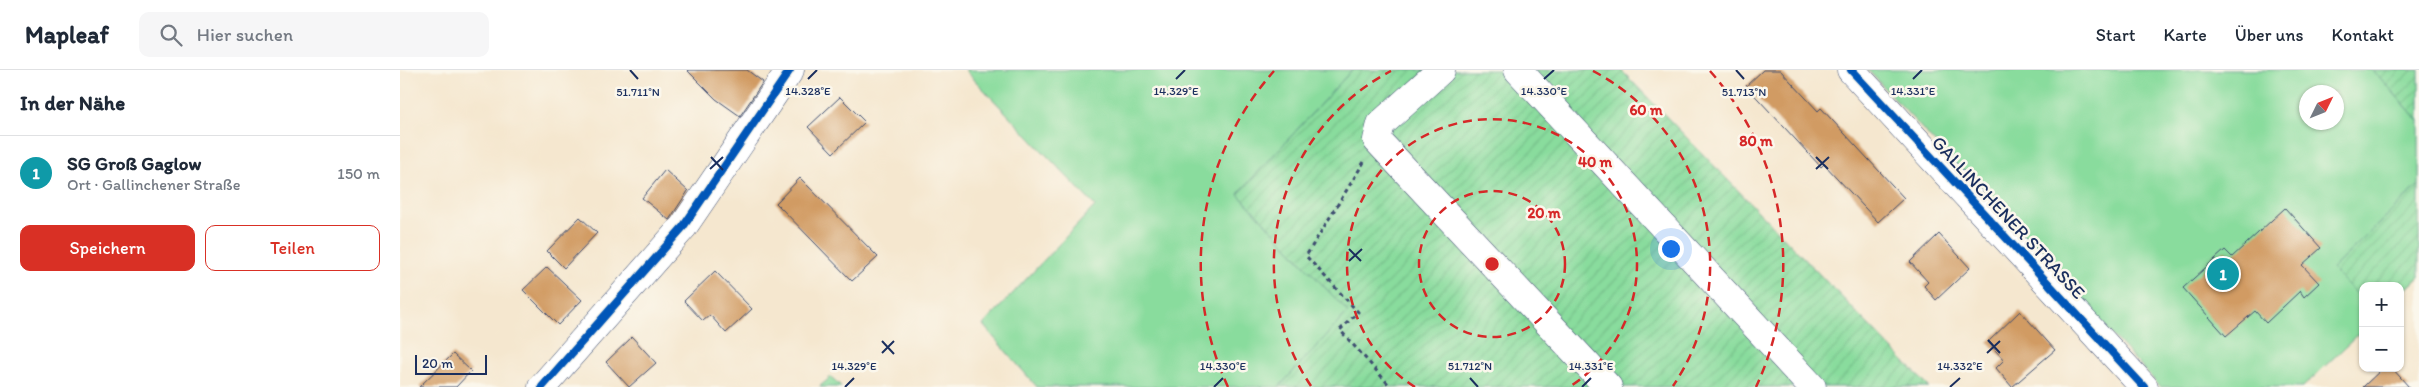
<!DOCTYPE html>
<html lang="de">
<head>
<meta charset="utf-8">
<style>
  :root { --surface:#fff; --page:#f6f6f7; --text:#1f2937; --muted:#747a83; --line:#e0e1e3; --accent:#d93025 }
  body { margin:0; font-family:Itim,sans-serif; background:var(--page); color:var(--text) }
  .controls { position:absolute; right:15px; bottom:15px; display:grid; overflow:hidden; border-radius:10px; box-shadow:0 1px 4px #0004 }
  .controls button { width:45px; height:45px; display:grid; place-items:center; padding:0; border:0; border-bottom:1px solid var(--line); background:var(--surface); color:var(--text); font:25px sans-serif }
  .compass { position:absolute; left:1899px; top:15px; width:45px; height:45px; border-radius:50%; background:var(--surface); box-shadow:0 1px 4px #0004; rotate:47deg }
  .scale { position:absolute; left:15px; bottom:12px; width:72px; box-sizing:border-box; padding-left:5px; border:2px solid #1b2f5e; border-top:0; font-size:14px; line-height:18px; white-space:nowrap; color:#1b2f5e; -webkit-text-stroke:4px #fbf7ec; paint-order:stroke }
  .you { position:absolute; left:1270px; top:178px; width:18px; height:18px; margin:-12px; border:4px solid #fff; border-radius:50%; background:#1a73e8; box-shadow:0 0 0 8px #1a73e833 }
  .badge { display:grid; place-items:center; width:32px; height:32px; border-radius:50%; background:var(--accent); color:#fff; font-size:16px; font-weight:700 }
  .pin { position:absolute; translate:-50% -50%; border:2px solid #fff; box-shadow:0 1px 5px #0006 }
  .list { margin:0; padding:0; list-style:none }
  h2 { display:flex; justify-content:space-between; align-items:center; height:65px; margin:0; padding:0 20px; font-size:21px }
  h2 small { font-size:16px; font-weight:400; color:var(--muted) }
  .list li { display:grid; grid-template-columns:32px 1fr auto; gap:15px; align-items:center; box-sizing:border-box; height:75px; padding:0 20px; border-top:1px solid var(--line) }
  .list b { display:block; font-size:19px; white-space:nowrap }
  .list p { margin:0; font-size:16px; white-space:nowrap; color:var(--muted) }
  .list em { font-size:16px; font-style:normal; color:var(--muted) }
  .actions { display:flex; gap:10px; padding:15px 20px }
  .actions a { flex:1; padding:11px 0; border:1px solid var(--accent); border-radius:10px; text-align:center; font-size:18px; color:var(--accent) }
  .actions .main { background:var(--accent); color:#fff }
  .icon { flex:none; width:28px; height:28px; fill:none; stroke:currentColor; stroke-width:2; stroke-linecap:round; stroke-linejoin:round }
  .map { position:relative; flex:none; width:2019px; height:317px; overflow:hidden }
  header { display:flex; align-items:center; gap:30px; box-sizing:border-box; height:70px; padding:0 25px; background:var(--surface); border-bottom:1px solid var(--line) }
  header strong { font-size:24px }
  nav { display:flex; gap:28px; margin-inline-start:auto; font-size:18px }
  .search { width:350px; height:45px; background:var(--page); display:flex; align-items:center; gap:12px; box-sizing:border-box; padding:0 18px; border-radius:10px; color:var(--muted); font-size:19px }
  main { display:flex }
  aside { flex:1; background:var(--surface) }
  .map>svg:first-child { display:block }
  .green { fill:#89dc9d; stroke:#52867e; fill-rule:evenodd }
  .garden { fill:url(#garden-furrows); stroke:#52867e }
  .building { fill:#d19b64 }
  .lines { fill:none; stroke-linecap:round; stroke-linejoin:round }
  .minor-casing { stroke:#3c4b6f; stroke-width:29 }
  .path { stroke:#3c4b6f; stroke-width:3; stroke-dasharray:4 4; stroke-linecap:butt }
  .minor { stroke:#fff; stroke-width:28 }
  .cycleway-casing { stroke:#fbf7ec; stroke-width:11 }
  .cycleway { stroke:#0057b8; stroke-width:8 }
  .ticks { fill:none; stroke:#1b2f5e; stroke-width:2 }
  .ring { fill:none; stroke:#d62828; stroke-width:2.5; stroke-dasharray:9 6 }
  .labels { text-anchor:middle; stroke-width:5; stroke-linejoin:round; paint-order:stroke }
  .street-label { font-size:19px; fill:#1b2f5e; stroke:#fbf7ec }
  .ticks-label { font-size:12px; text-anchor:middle; fill:#1b2f5e; stroke:#fbf7ec; stroke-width:5; stroke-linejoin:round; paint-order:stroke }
  .centre { fill:#d62828; stroke:#fbf7ec; stroke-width:2.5 }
  .ring-label { font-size:15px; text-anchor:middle; font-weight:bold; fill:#d62828; stroke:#fbf7ec; stroke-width:5; stroke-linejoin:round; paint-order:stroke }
</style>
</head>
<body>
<header>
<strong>Mapleaf</strong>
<div class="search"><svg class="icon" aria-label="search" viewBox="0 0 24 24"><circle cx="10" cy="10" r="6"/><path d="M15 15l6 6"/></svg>Hier suchen</div>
<nav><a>Start</a><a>Karte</a><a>Über uns</a><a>Kontakt</a></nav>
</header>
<main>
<aside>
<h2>In der Nähe<small></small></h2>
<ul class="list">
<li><span class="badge" style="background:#0f9aa8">1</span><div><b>SG Groß Gaglow</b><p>Ort · Gallinchener Straße</p></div><em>150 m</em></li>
</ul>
<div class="actions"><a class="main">Speichern</a><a>Teilen</a></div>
</aside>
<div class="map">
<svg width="2019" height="317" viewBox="0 0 2019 317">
  <defs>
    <pattern id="garden-furrows" width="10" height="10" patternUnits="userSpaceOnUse" patternTransform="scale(1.25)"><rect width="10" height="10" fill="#89dc9d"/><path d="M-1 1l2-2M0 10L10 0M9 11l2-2" fill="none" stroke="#76bd8a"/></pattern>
  </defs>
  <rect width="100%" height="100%" fill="#fbf7ec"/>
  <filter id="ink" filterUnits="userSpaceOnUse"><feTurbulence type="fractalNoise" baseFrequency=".02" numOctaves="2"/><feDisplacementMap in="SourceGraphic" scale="10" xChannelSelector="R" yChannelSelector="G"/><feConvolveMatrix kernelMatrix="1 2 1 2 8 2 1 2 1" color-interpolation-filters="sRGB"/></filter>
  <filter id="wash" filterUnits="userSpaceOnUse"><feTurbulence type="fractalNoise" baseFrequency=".0096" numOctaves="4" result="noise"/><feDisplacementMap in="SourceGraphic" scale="20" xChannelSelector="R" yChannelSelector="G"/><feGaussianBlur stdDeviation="1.12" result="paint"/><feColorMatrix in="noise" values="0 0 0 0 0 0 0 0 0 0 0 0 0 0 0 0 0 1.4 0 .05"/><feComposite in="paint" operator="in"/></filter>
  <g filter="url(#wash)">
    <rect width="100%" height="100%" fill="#f5e7cf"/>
    <path class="green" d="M565,0h387l-114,124 110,118 -69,75h-242l-54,-62 112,-119z
      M1468,0h505l46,51v64l-87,84 31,31v30l-60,57h-143zM1906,22h30v30h-30z
      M431,307l11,10h-23z"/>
    <path class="garden" d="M952,0h269l308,317h-650l69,-75 -110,-118z
      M1973,0h46v51z
      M2019,115v92l-19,18v-9h-37v14l-31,-31z"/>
    <g id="blocks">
      <path class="building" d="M287,0h60l16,12 -23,34 -24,-17z
        M1363,0h17l38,41 3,-3 83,90 -26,24 -54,-58 -3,3 -75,-81z
        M440,27l25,25 -32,31 -25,-26z
        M265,100l23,21 -19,29 -27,-22z
        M400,108l78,79 -26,24 -76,-78z
        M1885,138l36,40 -19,17 17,18 -15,14 -4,-6 -34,32 -11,-12 -29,25 -43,-48 42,-38 7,7z
        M180,147l17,16 -33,35 -17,-17z
        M1539,164l31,34 -34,32 -12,-14 4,-4 -18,-20z
        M147,197l35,33 -24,25 -35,-35z
        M315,201l37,38 -26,24 -16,-18 -7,6 -19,-20z
        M1620,241l35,39 -43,37 -16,-19 8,-8 -16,-18z
        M232,267l24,26 -27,24 -23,-25z
        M53,284l18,17 -15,16h-37z
        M1983,298h9l17,19h-46z"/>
    </g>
  </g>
  <g filter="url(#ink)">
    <use href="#blocks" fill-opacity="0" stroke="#3c4b6f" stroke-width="1"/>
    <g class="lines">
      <defs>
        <path id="minor" d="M1041,0l-60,54 -4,16 231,247
          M1118,0l294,317
          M1451,0l293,317
          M142,317l141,-160 107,-157"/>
      </defs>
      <use href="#minor" class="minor-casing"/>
      <path class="path" d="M964,92l-58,94 52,56 -18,18 51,57"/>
      <use href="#minor" class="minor"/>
      <defs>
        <path id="cycleway" d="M1451,0l293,317
          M142,317l141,-160 107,-157"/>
      </defs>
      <use href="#cycleway" class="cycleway-casing"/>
      <use href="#cycleway" class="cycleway"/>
    </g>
  </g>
  <path class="ticks" d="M230,0l8,9M1336,0l8,9M408,9l9,-9M776,9l9,-9M1144,9l10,-9M1513,9l9,-9M311,87l12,13M1416,87l12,12M310,99l13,-12M1416,99l13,-12M949,179l12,12M949,191l13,-12M1588,270l12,13M482,271l12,13M482,283l12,-12M1587,283l13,-12M1070,308l8,9M445,317l9,-9M814,317l9,-9M1182,317l9,-9M1550,317l10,-9"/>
  <g class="ring">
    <circle cx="1092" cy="194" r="73"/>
    <path d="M1015 317A145 145 0 1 1 1169 317"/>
    <path d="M911 316A218 218 0 0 1 991 1M1193 1A218 218 0 0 1 1273 316"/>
    <path d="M828 317A291 291 0 0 1 874 1M1310 1A291 291 0 0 1 1356 317"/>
  </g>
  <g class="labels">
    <g class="street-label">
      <text transform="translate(1609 147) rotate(47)" y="7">GALLINCHENER STRASSE</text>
    </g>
  </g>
  <g class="ticks-label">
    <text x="408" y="25">14.328°E</text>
    <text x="776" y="25">14.329°E</text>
    <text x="1144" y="25">14.330°E</text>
    <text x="1513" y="25">14.331°E</text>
    <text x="238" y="26">51.711°N</text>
    <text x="1344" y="26">51.713°N</text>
    <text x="1070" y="300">51.712°N</text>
    <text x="454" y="300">14.329°E</text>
    <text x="823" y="300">14.330°E</text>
    <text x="1191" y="300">14.331°E</text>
    <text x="1560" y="300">14.332°E</text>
  </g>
  <circle cx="1092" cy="194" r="8" class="centre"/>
  <g class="ring-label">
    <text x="1246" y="45">60 m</text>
    <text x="1356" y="76">80 m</text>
    <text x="1195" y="97">40 m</text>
    <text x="1144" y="148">20 m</text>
  </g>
</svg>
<div class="controls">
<button>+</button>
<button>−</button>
</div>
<svg class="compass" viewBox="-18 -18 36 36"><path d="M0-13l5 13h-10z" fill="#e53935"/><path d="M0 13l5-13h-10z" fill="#747a83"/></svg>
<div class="scale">20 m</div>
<div class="you"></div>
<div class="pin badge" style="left:1823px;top:204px;background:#0f9aa8">1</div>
</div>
</main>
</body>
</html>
